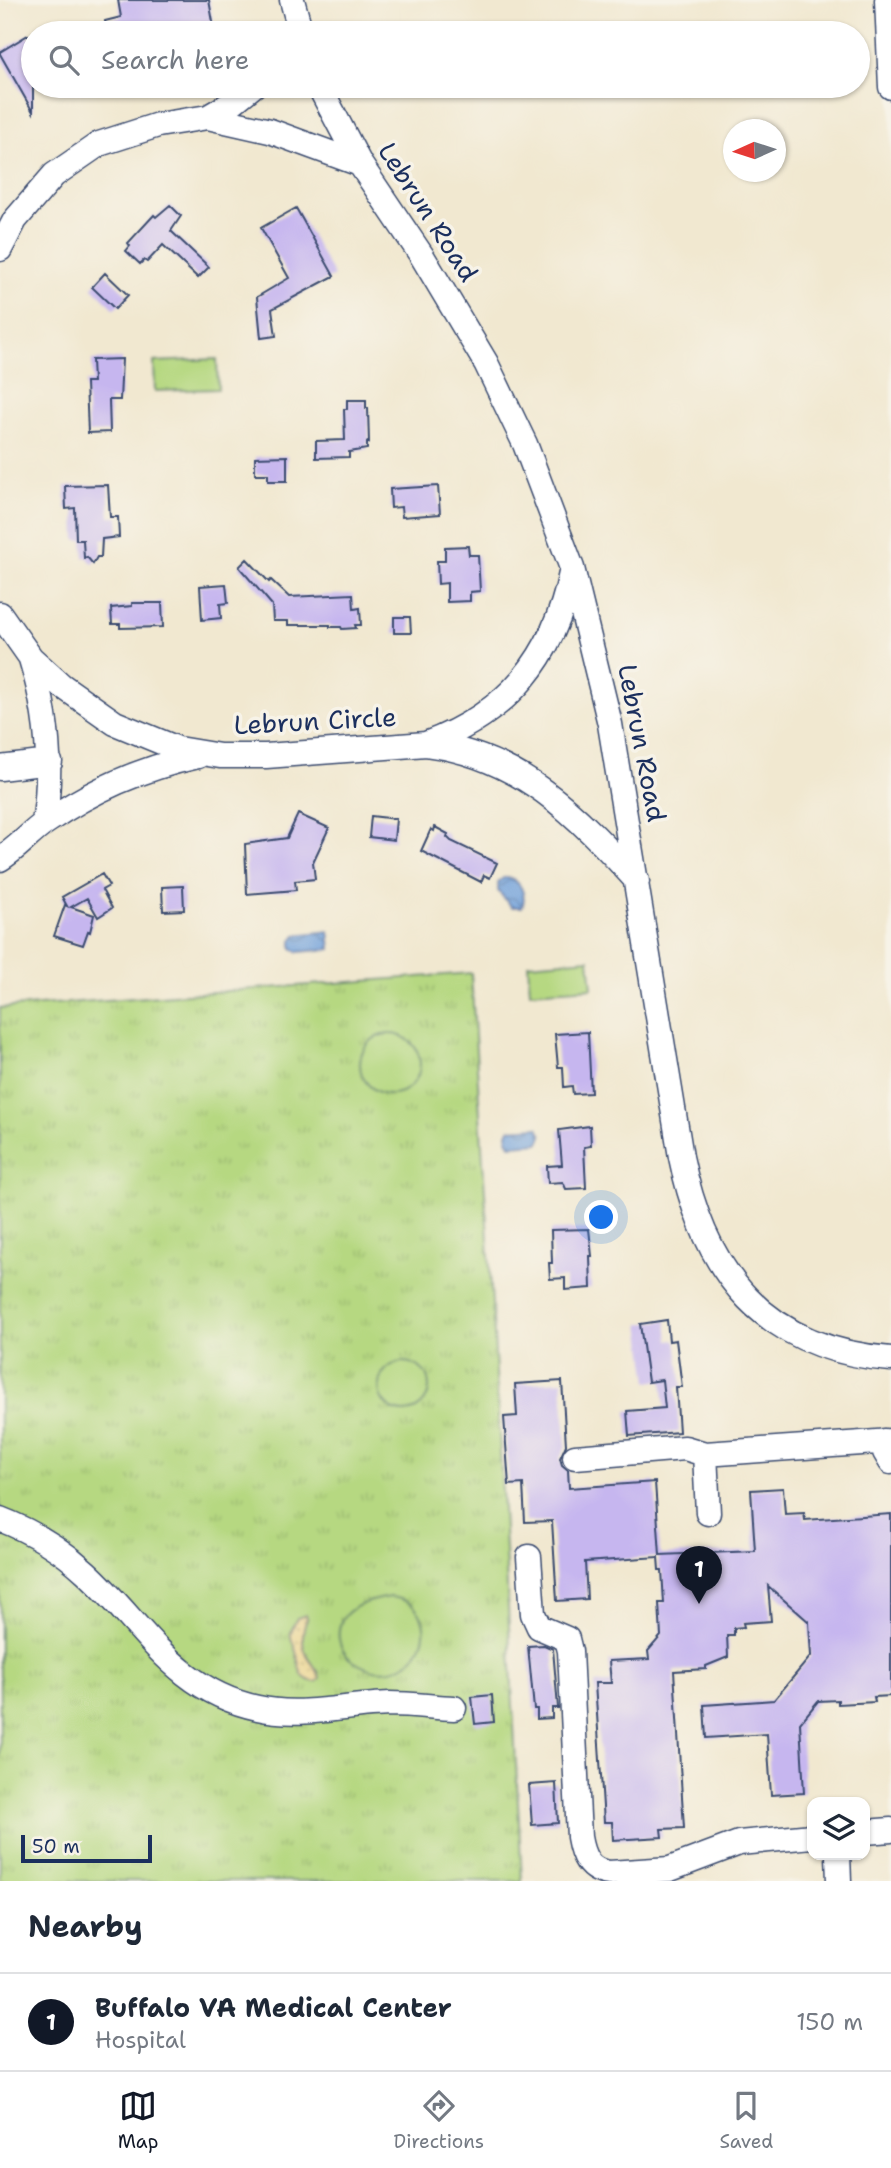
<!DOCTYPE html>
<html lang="en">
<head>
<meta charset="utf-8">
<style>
  :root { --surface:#fff; --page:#f2f2f3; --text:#1f2937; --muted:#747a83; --line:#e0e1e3; --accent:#111827 }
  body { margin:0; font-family:"Shantell Sans",sans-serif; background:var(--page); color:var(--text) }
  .controls { position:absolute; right:21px; bottom:21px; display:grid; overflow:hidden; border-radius:14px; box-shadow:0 2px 5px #0004 }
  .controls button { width:63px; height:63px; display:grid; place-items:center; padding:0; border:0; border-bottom:2px solid var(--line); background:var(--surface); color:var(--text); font:35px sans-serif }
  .compass { position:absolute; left:723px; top:119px; width:63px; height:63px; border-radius:50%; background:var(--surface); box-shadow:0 2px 5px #0004; rotate:267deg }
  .scale { position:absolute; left:21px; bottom:18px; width:131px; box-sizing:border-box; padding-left:7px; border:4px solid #1b2f5e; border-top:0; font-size:19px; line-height:24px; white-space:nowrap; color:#1b2f5e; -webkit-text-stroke:5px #f7f3e8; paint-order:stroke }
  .you { position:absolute; left:602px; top:1218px; width:24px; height:24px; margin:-18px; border:5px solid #fff; border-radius:50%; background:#1a73e8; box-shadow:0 0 0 10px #1a73e833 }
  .badge { display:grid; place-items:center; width:46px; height:46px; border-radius:50%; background:var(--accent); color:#fff; font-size:23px; font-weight:700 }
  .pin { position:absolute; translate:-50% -58px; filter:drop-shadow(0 2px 4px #0008) }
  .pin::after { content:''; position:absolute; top:37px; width:24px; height:21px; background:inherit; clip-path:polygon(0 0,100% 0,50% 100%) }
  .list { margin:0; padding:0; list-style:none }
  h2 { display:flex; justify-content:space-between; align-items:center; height:91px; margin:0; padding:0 28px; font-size:30px }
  h2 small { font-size:23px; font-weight:400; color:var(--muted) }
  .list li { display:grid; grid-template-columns:46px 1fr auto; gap:21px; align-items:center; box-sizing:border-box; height:98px; padding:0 28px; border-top:2px solid var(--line) }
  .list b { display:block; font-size:26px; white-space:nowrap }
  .list p { margin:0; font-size:23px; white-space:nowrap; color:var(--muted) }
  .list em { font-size:23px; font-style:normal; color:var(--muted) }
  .icon { flex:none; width:38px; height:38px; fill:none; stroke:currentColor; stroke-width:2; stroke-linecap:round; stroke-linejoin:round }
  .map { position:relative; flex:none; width:891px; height:1881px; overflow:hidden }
  .search { position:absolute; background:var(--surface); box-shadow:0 2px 5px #0004; left:21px; right:21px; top:21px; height:77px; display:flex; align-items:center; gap:18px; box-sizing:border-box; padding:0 24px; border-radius:38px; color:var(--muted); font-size:26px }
  .sheet { height:189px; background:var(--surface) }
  nav { display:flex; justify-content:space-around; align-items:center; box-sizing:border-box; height:98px; border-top:2px solid var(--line); background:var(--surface); font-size:19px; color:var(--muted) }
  nav a { display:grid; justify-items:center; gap:4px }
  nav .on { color:var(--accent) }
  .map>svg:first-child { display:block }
  .grass { fill:url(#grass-tufts); stroke:#688470; stroke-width:2 }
  .sand { fill:url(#sand-dots); stroke:#84847e; stroke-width:2 }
  .garden { fill:#b6d881; stroke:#688470; stroke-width:2 }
  .water { fill:url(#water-waves); stroke:#46689c; stroke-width:2 }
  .building { fill:#c6b6ef }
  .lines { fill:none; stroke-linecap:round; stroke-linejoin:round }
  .minor-casing { stroke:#3b4b6f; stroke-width:27 }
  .minor { stroke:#fff; stroke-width:24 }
  .labels { text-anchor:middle; stroke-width:7; stroke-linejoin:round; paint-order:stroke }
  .street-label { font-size:26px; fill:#1b2f5e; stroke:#f7f3e8 }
</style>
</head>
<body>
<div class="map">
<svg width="891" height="1881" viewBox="0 0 891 1881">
  <defs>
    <pattern id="grass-tufts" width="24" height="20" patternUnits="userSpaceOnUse" patternTransform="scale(1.75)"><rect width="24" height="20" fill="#b6d881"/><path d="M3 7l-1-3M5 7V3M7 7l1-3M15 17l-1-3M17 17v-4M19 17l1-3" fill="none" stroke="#9cba72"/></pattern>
    <pattern id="sand-dots" width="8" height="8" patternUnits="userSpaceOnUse" patternTransform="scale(1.75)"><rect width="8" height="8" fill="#eeda9e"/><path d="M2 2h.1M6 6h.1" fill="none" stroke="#ccbb8a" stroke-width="1.8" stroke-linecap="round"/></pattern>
    <pattern id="water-waves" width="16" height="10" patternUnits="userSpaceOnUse" patternTransform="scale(1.75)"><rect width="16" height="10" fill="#71a0da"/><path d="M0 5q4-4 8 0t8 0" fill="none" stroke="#5c83b4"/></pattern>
  </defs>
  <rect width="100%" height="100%" fill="#f7f3e8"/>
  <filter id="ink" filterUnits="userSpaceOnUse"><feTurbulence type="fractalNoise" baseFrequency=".0143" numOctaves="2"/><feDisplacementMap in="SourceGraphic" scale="14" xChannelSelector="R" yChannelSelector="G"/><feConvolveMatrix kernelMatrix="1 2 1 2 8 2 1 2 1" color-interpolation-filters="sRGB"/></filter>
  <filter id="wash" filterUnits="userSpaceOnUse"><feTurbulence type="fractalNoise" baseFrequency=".00686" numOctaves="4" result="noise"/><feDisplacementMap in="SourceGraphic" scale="28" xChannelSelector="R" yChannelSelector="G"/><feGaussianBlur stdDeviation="1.57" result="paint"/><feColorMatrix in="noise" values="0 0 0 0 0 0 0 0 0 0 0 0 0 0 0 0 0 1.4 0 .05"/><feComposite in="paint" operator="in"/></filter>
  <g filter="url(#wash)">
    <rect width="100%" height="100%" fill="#f1e8d0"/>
    <path class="grass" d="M471,973l23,361 28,547h-522v-873z"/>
    <path class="sand" d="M306,1615l1,4c-4,10 -6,23 -1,34 3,10 13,14 14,26l-4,3c-17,-2 -16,-13 -19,-26 -4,-20 -12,-15 0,-38z"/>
    <path class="garden" d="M217,359l1,30 -63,2 -1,-29z
      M589,959l3,29 -62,4 -2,-28z
      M360 1064a30 30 0 1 1 60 0a30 30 0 1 1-60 0Z
      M379 1387a25 25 0 1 1 50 0a25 25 0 1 1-50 0Z
      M390,1597c67,9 25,104 -37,64 -8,-5 -13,-14 -14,-22 -4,-31 28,-38 51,-42z"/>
    <path class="water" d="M505,877c15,1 22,17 17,30h-10l-14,-16v-9z
      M329,931l2,18 -33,3 -6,-4v-8l4,-5z
      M538,1127l4,9 -3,7 -29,2 -3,-6 2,-10z"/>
    <g id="blocks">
      <path class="building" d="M118,0h91l6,33h-108l-2,-12 16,-4z
        M28,35l5,9v68l-33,-58v-2z
        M170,205l11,11 -10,15 38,36 -11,11 -35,-33 -16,17 -3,-2 -4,4 -14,-13 4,-5 -2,-3 26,-28 2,2z
        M296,208l38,68 -62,33 4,27 -15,2 -4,-41 32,-19 -28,-50z
        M105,273l23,22 -13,14 -23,-22z
        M122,359l-2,41h-11l1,32 -22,1 -2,-51h7l-1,-22z
        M347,400h19v8h2l1,35 -2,-1v7l-18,3v5l-33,1v-17l29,-1 -1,-31h3z
        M287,456v25h-19v-7h-13v-17z
        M108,485l2,32h8l1,20 -17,2 -1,18h-4l-4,7 -6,-7 -3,1 -1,-18h-7l-1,-32 -9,1 -1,-23z
        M438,486l2,28 -38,3 -1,-10 -10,1 -1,-19z
        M468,546l1,9h9l2,36 -10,1v9l-23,1v-19l-9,1 -1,-23h8v-14z
        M247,559l22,23 2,-2 18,17 64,-3 1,15 6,-1 1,17h-6l1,3 -14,1 -1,-2h-11v-2h-42v-4h-15l-1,-16 -33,-38z
        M226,584l2,19 -8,1 1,14 -19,2 -2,-34z
        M132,603h30l1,24 -43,1v-4h-8l-1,-16 21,-2z
        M394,617h16l1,16h-17z
        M298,814l31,14 -16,34 2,17 -20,2 1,9 -49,4 -2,-50 42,-6z
        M371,816l25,3 -2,21 -25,-3z
        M435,827l13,7 -1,3 4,4 46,22 -7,15 -6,-3 -3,7 -60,-31 10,-22 3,2z
        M102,874l7,12 -7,4 10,18 -14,9 -11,-19 -16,9 23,8 -4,17 -2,-1 -5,14 -29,-9 11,-31 2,1 -5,-9z
        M183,886l1,24 -21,1 -1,-24z
        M588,1032l3,61 -18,1 -1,-8 -8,1 -1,-20h-5l-3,-33z
        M590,1126l1,20 -7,1 2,41 -20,1 -3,-7 -15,1 -1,-17 15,-1 -3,-35z
        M589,1229l3,27h-2l1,32 -26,2v-12l-15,1 -1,-16h3l-1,-33z
        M667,1320l2,21 7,-1 6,47h-6l3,45 -50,4 -2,-25 38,-3 -3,-28 -14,2 -8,-58z
        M562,1381l4,64 -6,13 2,7 6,5 1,18 86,-6 5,73 95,-4 -4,-61 32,-2 2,26 19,-1 1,7 86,-6v182l-17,1 1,5 -37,2v-4l-20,1 -18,22 4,70 -33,2 -4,-61 -61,4 -2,-33 70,-5 37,-44 -2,-34 -41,-36 3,35 -28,2 1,4 -10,1v7h-7l1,22 -22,9v3l-32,2 10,157 -23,1 1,8 -49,3 -1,-18h-8l-9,-139h16l-2,-22 40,-2 -1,-8 13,-15 -2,-33h5l-2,-33h-3l-1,-13 -73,5 2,37 -30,2 -5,-80 -27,1 -2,-38 -14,1 -5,-68 13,-1 -2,-32z
        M544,1645l9,4 5,59h-6v10l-15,1v-10h-3l-6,-63z
        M492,1695l2,27 -19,2 -3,-27z
        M556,1783l2,40 -26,2 -3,-40z"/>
    </g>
  </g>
  <g filter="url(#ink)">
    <use href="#blocks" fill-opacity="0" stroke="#3b4b6f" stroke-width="2"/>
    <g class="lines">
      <defs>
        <path id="minor" d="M292,0l9,33
          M887,0l4,87
          M319,86l41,78 62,92 64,107 39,81 47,124 38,156 71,433c24,117 84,193 210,202
          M208,117l62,14 90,33
          M0,249l15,-29 39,-45 45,-31 59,-19 50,-8 24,-14 21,-17
          M0,614l31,44 30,27 54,38 63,26 42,7h46l160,-12c95,12 150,70 211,137
          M31,659c17,55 22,107 13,164
          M426,744c82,-31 128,-86 145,-171
          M0,768l50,-6
          M0,859c17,-10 30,-26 46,-37 46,-32 97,-54 152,-66
          M884,1441l1,11 6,10
          M705,1454l3,59
          M575,1457l110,-9 20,6 186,-13
          M0,1519c31,12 61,30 86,53 57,52 89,119 172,136 43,10 89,-3 132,-4 22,0 43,3 64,4
          M529,1557l4,57 6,13 28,12 3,12 9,186c3,18 9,34 30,36l61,-4 69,-26 73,-7
          M865,1832l26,-2
          M838,1855l1,26"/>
      </defs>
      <use href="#minor" class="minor-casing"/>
      <use href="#minor" class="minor"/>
    </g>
  </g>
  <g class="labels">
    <g class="street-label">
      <text transform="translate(428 212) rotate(57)" y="9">Lebrun Road</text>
      <text transform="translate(315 721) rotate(-3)" y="9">Lebrun Circle</text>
      <text transform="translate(642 743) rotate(79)" y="9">Lebrun Road</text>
    </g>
  </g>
</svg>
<div class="controls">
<button><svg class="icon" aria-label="layers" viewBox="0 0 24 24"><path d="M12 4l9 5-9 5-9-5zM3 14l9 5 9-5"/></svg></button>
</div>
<svg class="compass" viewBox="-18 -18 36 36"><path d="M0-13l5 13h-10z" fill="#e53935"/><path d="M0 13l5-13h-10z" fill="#747a83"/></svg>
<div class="scale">50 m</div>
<div class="you"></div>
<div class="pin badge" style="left:699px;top:1604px">1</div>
<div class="search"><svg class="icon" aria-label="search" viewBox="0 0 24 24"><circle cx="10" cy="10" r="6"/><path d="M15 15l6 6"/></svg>Search here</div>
</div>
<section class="sheet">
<h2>Nearby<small></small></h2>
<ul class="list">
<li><span class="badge">1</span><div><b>Buffalo VA Medical Center</b><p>Hospital</p></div><em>150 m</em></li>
</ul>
</section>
<nav>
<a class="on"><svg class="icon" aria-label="map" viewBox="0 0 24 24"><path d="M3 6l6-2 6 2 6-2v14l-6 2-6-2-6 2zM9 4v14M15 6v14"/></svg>Map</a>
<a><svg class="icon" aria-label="directions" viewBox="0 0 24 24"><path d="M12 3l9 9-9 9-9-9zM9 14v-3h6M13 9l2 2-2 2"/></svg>Directions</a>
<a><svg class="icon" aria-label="saved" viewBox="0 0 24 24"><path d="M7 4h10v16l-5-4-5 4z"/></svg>Saved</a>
</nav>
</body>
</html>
